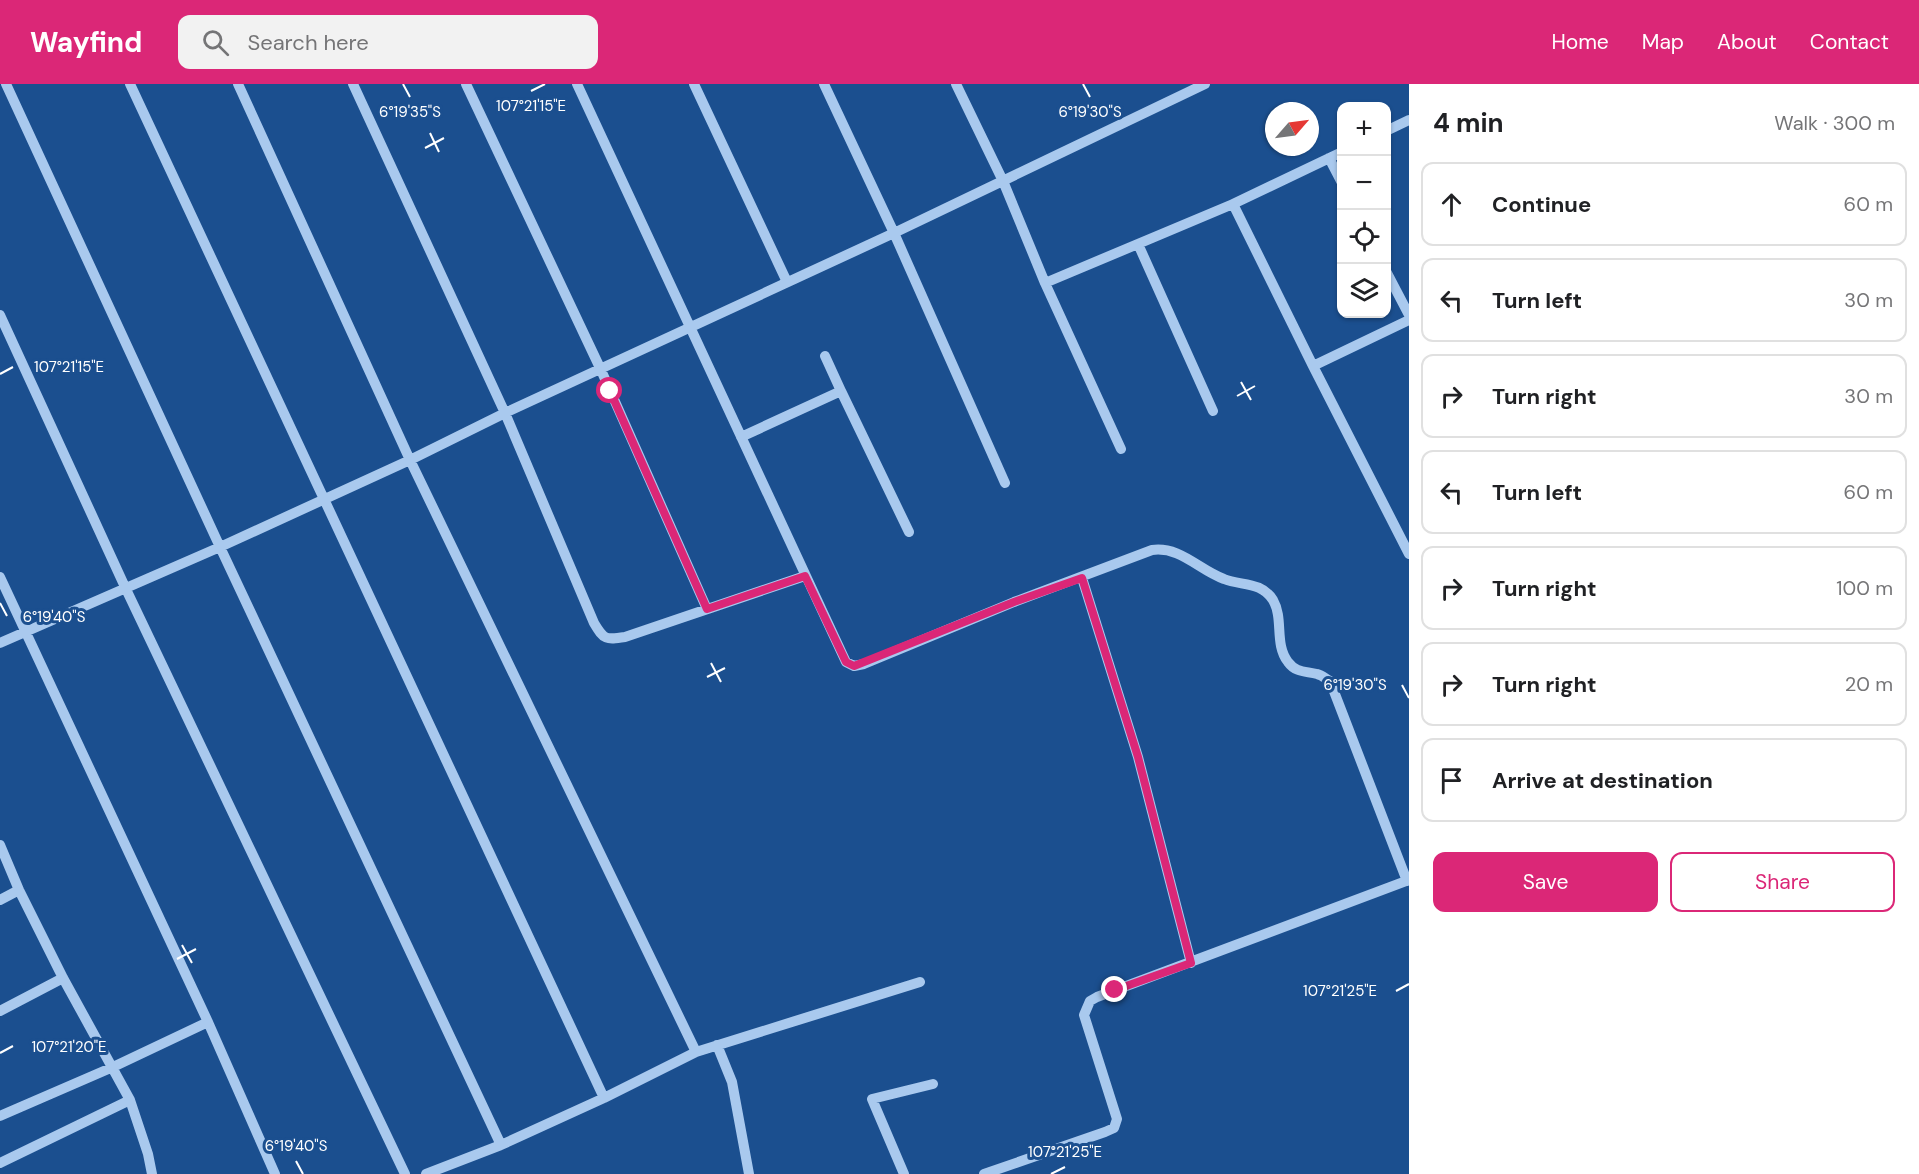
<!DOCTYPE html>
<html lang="en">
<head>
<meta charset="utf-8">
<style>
  :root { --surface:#fff; --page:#f2f2f2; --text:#202124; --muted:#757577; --line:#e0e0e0; --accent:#db2777 }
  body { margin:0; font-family:"DM Sans",sans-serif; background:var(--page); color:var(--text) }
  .controls { position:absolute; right:18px; top:18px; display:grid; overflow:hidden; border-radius:12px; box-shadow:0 2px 4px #0004 }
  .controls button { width:54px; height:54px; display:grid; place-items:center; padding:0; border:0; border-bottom:2px solid var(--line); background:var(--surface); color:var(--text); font:30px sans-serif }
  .compass { position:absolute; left:1265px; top:18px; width:54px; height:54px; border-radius:50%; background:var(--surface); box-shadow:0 2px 4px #0004; rotate:62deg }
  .stop { position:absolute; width:18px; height:18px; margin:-14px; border:4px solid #db2777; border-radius:50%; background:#fff }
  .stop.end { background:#db2777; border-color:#fff; box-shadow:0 2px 6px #0008 }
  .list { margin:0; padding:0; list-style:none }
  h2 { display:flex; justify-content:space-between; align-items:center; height:78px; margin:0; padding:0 24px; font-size:26px }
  h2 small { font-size:20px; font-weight:400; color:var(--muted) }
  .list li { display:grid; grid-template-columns:39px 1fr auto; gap:18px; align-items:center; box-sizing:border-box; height:84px; margin:0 12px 12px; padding:0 12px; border:2px solid var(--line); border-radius:12px }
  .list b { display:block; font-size:22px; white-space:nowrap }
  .list em { font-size:20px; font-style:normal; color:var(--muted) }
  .actions { display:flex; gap:12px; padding:18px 24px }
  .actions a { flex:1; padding:14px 0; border:2px solid var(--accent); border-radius:12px; text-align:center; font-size:21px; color:var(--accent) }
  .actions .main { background:var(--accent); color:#fff }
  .icon { flex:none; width:33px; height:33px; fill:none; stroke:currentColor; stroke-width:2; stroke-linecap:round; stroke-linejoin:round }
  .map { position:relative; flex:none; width:1409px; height:1090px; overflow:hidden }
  header { display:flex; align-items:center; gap:36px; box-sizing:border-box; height:84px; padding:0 30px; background:var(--accent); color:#fff }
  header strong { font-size:28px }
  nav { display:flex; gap:33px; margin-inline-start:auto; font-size:21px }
  .search { width:420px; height:54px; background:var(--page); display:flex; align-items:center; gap:15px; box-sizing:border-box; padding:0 21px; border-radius:12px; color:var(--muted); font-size:22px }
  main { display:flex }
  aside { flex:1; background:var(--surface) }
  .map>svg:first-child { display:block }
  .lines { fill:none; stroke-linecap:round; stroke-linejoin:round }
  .minor { stroke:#a9c9ee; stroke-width:10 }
  .route { stroke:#db2777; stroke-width:8 }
  .ticks { fill:none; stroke:#fff; stroke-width:2 }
  .ticks-label { font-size:15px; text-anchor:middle; fill:#fff; stroke:#1b4f8f; stroke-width:6; stroke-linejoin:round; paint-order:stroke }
</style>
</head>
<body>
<header>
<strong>Wayfind</strong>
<div class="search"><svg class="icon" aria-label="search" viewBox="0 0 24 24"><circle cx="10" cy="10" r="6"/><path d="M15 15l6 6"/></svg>Search here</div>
<nav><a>Home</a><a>Map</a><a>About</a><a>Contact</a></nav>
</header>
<main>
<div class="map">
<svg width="1409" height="1090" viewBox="0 0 1409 1090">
  <rect width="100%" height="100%" fill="#1b4f8f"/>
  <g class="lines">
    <path class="minor" d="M6,0l214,463 281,598
      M130,0l474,1014
      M238,0l172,376 286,592
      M353,0l152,329 89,210c10,17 12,17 31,14l180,-61
      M466,0l135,286 106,239
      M577,0l269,578 8,4 10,-2 150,-62 138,-52c28,-4 47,20 72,29 17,7 37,2 49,21 11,19 1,44 15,62 8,11 18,9 29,12 5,1 9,5 13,7l77,200
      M694,0l93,198
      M824,0l70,149 111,250
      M956,0l47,97 42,102 76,166
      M1386,47l23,-11
      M1329,74l13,25
      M1233,120l80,162 96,188
      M1138,160l75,167
      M1386,187l23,44
      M1045,199l188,-79 109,-52
      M0,231l125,272 280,587
      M825,272l16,35
      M1313,282l96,-46
      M741,353l100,-46 68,141
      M0,493l208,445 67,152
      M1082,494l56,179 53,206
      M0,559l220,-96 190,-87 95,-47 389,-180 311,-149
      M0,761l19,45 44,88 67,122 18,54 4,20
      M0,816l19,-10
      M0,927l63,-33
      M717,961l15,37 17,92
      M0,1032l113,-49 95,-45
      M0,1079l130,-63
      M426,1090l75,-29 103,-47 92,-46 224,-70
      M904,1090l-32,-75 61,-15
      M984,1090l121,-42 9,-4 3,-9 -33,-104 6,-14 7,-4 312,-117"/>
  </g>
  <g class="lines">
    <path class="route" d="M610,307l97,218 98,-33 41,86 8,4 160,-64 68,-24 56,179 53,206 -76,27"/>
  </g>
  <path class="ticks" d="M403,0l7,13M1083,0l7,13M531,7l14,-7M430,49l9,19M425,64l19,-10M0,290l13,-7M1241,298l10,18M1237,312l18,-10M0,519l7,13M711,579l10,19M707,593l18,-9M1402,601l7,13M182,861l10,18M177,875l19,-10M1396,907l13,-7M0,969l13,-7M296,1077l7,13M1051,1090l14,-7"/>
  <g class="ticks-label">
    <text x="531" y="27">107°21'15"E</text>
    <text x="410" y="33">6°19'35"S</text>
    <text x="1090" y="33">6°19'30"S</text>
    <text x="69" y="288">107°21'15"E</text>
    <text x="54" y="538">6°19'40"S</text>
    <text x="1355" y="606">6°19'30"S</text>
    <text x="1340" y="912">107°21'25"E</text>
    <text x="69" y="968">107°21'20"E</text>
    <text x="296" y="1067">6°19'40"S</text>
    <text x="1065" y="1073">107°21'25"E</text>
  </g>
</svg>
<div class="controls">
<button>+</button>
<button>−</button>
<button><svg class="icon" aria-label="locate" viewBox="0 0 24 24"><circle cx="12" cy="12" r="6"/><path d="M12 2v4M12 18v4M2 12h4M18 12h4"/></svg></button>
<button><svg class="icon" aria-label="layers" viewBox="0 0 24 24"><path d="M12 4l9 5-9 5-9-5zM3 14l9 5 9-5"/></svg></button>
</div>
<svg class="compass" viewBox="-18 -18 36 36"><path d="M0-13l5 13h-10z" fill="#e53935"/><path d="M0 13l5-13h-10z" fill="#757577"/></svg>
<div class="stop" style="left:610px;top:307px"></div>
<div class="stop end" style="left:1115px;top:906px"></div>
</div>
<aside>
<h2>4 min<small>Walk · 300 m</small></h2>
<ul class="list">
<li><svg class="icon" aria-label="ahead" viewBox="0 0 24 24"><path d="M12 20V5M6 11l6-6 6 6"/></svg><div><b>Continue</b></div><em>60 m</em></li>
<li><svg class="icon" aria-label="left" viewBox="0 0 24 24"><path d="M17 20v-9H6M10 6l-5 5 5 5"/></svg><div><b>Turn left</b></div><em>30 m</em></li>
<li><svg class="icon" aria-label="right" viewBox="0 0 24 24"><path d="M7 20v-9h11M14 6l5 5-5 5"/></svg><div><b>Turn right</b></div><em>30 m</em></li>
<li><svg class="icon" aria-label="left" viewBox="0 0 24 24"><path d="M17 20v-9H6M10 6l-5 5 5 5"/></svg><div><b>Turn left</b></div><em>60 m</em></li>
<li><svg class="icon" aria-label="right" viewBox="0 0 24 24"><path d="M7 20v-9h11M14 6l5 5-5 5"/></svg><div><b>Turn right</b></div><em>100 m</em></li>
<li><svg class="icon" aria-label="right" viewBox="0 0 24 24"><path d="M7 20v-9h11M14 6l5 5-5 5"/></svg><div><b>Turn right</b></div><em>20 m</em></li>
<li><svg class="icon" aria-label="arrive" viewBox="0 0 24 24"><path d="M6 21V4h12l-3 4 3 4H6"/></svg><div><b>Arrive at destination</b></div></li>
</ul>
<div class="actions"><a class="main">Save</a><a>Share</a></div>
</aside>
</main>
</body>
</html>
